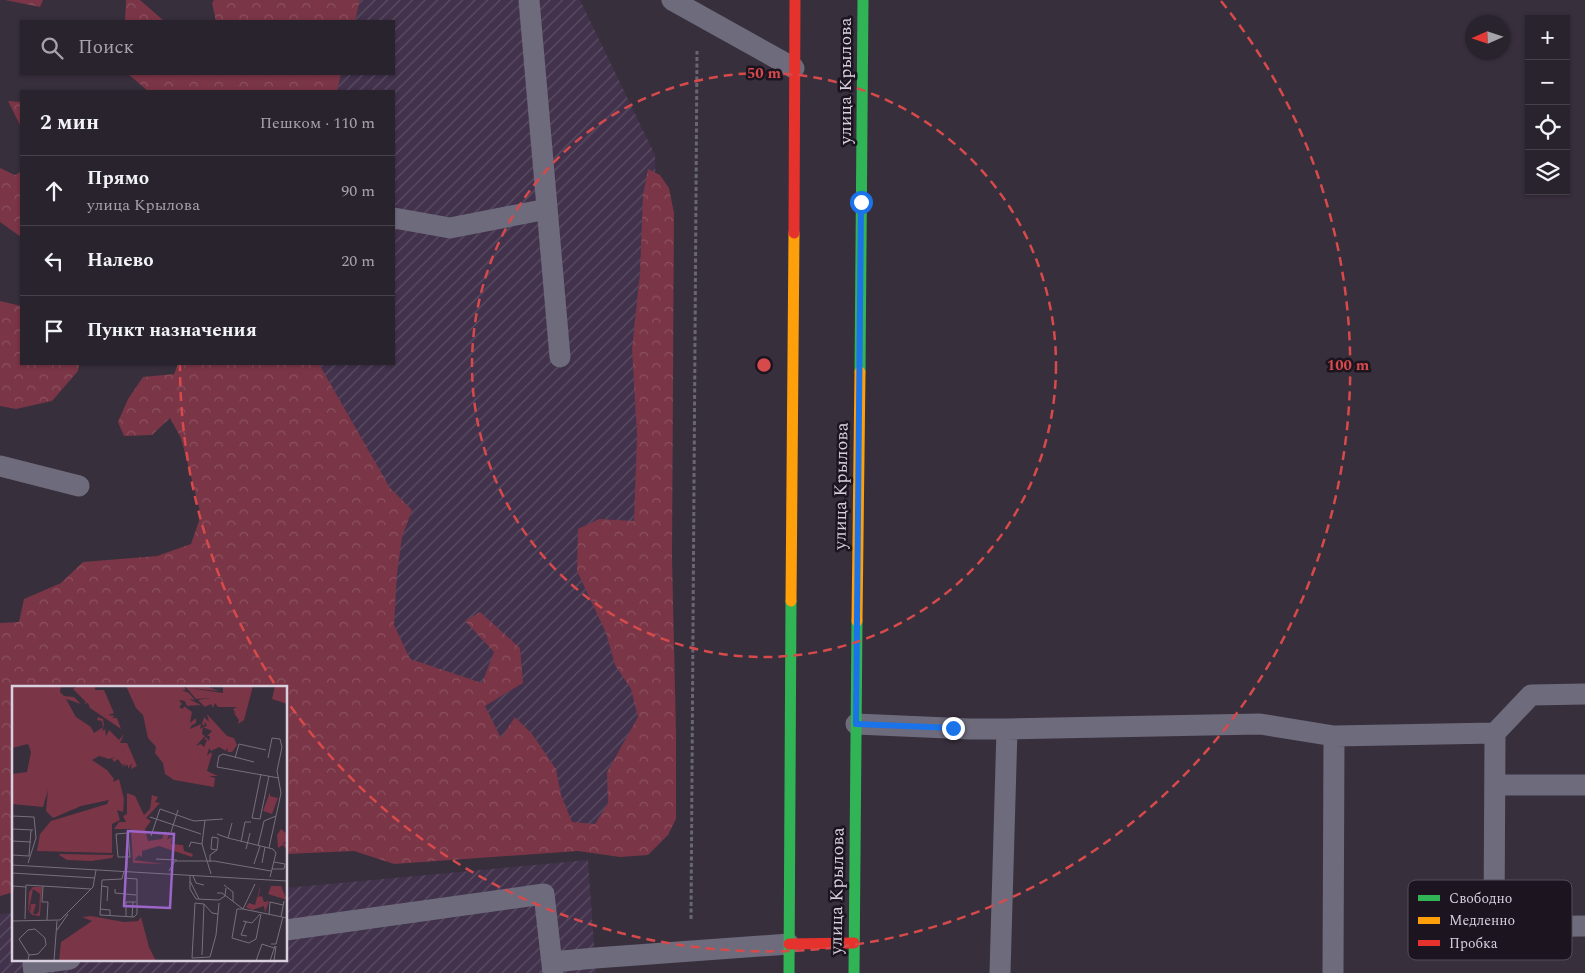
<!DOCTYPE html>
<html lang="ru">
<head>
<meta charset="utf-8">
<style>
	body { margin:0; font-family:Spectral,serif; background:#312b35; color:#f1f3f6 }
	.controls { position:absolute; right:15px; top:15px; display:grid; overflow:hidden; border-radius:0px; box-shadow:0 1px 4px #0004 }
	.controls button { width:45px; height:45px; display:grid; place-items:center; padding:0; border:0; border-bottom:1px solid #454049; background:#29232d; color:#f1f3f6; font:25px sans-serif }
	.compass { position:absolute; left:1465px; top:15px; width:45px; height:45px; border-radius:50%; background:#29232d; box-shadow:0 1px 4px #0004; rotate:267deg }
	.stop { position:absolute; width:15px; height:15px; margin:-11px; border:4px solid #1a73e8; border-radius:50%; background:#fff }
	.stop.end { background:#1a73e8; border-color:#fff; box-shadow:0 1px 5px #0008 }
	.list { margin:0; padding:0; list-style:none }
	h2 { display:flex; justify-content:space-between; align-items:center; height:65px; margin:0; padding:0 20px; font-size:21px }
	h2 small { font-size:16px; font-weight:400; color:#a5a4aa }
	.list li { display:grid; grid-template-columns:32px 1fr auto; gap:15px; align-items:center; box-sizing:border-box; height:70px; padding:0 20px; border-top:1px solid #454049 }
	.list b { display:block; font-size:19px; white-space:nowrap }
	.list p { margin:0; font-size:16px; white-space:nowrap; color:#a5a4aa }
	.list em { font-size:16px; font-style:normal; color:#a5a4aa }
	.icon { flex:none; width:28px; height:28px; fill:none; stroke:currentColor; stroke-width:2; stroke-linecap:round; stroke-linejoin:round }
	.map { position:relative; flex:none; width:1585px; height:973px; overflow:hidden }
	.search { position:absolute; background:#29232d; box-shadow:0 1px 4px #0004; left:20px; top:20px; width:375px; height:55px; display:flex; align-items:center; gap:12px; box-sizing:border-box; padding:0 18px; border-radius:0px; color:#a5a4aa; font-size:19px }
	.panel { position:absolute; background:#29232d; box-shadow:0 1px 4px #0004; left:20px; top:90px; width:375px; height:275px; border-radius:0px }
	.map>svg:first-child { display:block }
</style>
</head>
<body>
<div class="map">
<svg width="1585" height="973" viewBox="0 0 1585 973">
	<defs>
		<pattern id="industrial-furrows" width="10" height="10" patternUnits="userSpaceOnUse" patternTransform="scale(1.25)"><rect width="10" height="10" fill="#42324c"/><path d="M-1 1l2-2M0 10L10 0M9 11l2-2" fill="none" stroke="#5d4f65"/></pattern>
		<pattern id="forest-crowns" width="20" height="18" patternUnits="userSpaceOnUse" patternTransform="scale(1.25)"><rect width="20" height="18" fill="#7a3546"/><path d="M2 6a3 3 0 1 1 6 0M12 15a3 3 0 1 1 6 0" fill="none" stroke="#8c5160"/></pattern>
	</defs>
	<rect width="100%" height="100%" fill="#372f3c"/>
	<path fill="url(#industrial-furrows)" d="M 360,0 L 580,0 L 655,155 L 662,527 L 671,803 L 591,839 L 362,848 L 319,364 L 394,364 L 394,91 L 337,91 L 341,74 L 394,74 L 394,21 L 355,21 Z
		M 588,860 L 596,973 L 0,973 L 0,914 L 14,913 L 14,959 L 286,959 L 286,888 Z"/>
	<path fill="url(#forest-crowns)" d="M 5,0 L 43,0 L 40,7 Z
		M 126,0 L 140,0 L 164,21 L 125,21 Z
		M 214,0 L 360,0 L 355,21 L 216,21 L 212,3 Z
		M 128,74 L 341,74 L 337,91 L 148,91 Z
		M 8,101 L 21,102 L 21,127 Z
		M 0,168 L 15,175 L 21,172 L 21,237 L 0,222 Z
		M 648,169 L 660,175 L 669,188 L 674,213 L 672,557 L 676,733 L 676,819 L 668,835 L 648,855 L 620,857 L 578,851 L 394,864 L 354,851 L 286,854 L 286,687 L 14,687 L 14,892 L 0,896 L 0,623 L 19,622 L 24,599 L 61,583 L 83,562 L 157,556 L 191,544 L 201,515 L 181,438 L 170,418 L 152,435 L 124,436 L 118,422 L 128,399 L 143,377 L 174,374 L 178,364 L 319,364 L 390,488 L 412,510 L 402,537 L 397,574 L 394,625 L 410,659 L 482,683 L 494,652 L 465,621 L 480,612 L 520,648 L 523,683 L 485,706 L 501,738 L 515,717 L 532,734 L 556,769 L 561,795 L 572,822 L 595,824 L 608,803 L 607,772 L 638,717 L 631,689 L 615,665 L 606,633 L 577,571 L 578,529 L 599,519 L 634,521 L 637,435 L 632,349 L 640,273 L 643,195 Z
		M 0,301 L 21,306 L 21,364 L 79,364 L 78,371 L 52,401 L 16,409 L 0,406 Z"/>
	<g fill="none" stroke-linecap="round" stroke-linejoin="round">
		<path stroke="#696673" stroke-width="3" stroke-dasharray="4 2.5" stroke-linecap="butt" d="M 691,919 L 697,51"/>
		<path stroke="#6e6b7d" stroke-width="21" d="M 529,0 L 560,357
			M 672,0 L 794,68
			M 394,218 L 450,228 L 547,209
			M 0,466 L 79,486
			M 856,724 L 970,729 L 1007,729
			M 1495,733 L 1494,927 L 1585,926
			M 1496,785 L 1585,785
			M 286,930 L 544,894 L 553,973
			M 552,962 L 595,958 L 789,944
			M 34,973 L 33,964 L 70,959
			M 1000,973 L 1007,729 L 1260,724 L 1334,736 L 1495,733 L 1531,695 L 1585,694
			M 1333,973 L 1334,736"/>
		<path stroke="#30b455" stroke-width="11" d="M 860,372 L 863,0
			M 789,973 L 791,601
			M 854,973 L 857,621"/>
		<path stroke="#ff9f0a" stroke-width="11" d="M 791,601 L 794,233
			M 857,621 L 860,372"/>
		<path stroke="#e5322d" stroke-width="11" d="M 794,233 L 795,0
			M 789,944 L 854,943"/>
	</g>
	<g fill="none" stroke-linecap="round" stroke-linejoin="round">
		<path stroke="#1a73e8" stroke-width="6" d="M 861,202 L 856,724 L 953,728"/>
	</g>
	<g fill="none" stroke="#d64a4c" stroke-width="2.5" stroke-dasharray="9 6">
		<circle cx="764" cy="365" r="292"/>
		<path d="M274 683A584 584 0 0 1 180 365M1221 1A584 584 0 1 1 289 704"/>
	</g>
	<g text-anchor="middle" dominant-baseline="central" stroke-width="5" stroke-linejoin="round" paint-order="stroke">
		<g font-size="18" fill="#d8d0de" stroke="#1c1520">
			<text transform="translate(845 81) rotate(-90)">улица Крылова</text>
			<text transform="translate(841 486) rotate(-89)">улица Крылова</text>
			<text transform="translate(837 891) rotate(-89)">улица Крылова</text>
		</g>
	</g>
	<g transform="translate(12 686)">
		<rect width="275" height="275" fill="#372f3c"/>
		<path d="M 0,0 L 49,0 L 48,6 L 52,10 L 62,11 L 69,18 L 54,13 L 64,31 L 79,41 L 82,47 L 91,41 L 90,35 L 85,34 L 86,31 L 91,33 L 92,39 L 90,45 L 93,43 L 94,50 L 97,44 L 107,54 L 112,48 L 108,57 L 115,57 L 125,80 L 119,83 L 120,77 L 116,83 L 116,79 L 109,81 L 114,78 L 110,79 L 106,73 L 102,76 L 100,73 L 103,71 L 97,73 L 87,70 L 80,74 L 95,84 L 102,93 L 101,96 L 107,93 L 112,113 L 111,126 L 105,124 L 108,134 L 100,138 L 100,167 L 25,165 L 28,148 L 39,135 L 95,118 L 97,114 L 69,120 L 41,132 L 34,125 L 36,104 L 31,121 L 0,118 L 0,88 L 15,86 L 19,66 L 16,58 L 0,62 ZM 65,0 L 83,0 L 83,4 L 92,4 L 102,27 L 96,29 L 103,30 L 100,32 L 105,32 L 109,43 L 78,22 L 76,17 L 72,18 L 74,16 L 61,3 ZM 114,0 L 171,0 L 174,4 L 170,4 L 177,7 L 183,14 L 177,13 L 189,19 L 175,20 L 173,15 L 167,14 L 170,18 L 167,21 L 171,23 L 172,20 L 180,26 L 178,37 L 184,32 L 184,37 L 179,40 L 178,43 L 189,38 L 188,43 L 191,41 L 190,48 L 193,50 L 184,60 L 189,58 L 192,61 L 195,54 L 192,53 L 194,51 L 197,55 L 198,50 L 201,50 L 195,50 L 200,45 L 191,41 L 195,40 L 193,36 L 192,40 L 190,38 L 192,31 L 197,36 L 195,28 L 215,50 L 222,52 L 225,59 L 220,66 L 216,66 L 215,62 L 214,65 L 207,61 L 199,65 L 197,62 L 195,70 L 199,66 L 200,68 L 195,85 L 206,90 L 197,90 L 203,92 L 202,101 L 162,94 L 153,88 L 151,77 L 143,67 L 144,61 L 136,52 L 131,29 L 124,22 ZM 173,0 L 194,0 L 207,5 L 177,2 L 211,7 L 211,0 L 241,0 L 232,34 L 226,38 L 227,34 L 221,26 L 224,28 L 221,23 L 225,21 L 206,21 L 203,17 L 201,22 L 199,18 L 193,21 L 186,14 L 199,12 L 184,13 ZM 263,0 L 275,0 L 275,18 L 260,13 ZM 258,106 L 258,110 L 266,112 L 260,128 L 251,125 ZM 115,107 L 123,110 L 132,129 L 138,123 L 140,109 L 146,111 L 143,116 L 148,117 L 134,132 L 139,135 L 133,143 L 136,155 L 150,153 L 154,144 L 154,149 L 157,148 L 155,154 L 160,151 L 159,158 L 171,159 L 172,165 L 181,168 L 180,171 L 147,160 L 130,165 L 130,171 L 127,169 L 122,174 L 152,178 L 121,177 L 119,143 L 102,143 L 107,136 L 114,136 L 111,130 L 115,128 ZM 269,143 L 275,148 L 275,155 L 270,158 L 275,157 L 275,164 L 271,159 L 266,162 L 265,149 ZM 47,169 L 48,168 L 102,169 L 100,172 L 79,175 L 55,174 ZM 259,200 L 269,200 L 275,214 L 256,208 ZM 248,201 L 248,204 L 246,211 L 250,210 L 252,216 L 257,215 L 253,227 L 252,220 L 240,224 L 234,221 L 237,217 L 243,219 ZM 79,230 L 112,236 L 126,235 L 129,231 L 137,261 L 144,275 L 47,275 L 49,256 L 80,235 L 70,231 Z" fill="#7a3546"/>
		<path d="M 21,201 L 30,201 L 28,230 L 20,229 L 16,224 L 17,206 ZM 21,203 L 28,208 L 27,225 L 25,228 L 21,228 L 24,218 L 19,218 L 18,226 L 17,223 Z" fill="#7a3546" fill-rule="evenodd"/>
		<path fill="none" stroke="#776f7d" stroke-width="1" d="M 223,72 L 227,58 L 254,64M 256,72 L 260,52 L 268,53 L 270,61 L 265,85 L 269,107 L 257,162M 242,76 L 211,68 L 207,70 L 205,81 L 267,92M 249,88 L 240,132 L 248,133 L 257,90M 0,130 L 22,131 L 24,152 L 16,177M 138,131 L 189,148M 193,134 L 190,158 L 199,188M 0,143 L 21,144M 159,146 L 166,124M 205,148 L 216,152 L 220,137M 139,150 L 148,123 L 182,135 L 211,133M 216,152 L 261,163 L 264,167 L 258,191M 0,155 L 19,156M 229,156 L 233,136 L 239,136M 246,160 L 252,135 L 264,130M 177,161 L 179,156 L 190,158M 234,163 L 238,147M 0,169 L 17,170 L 19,144M 115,171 L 106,171 L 104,148 L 116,147 L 118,171 L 115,171 L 115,182M 144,173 L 165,174M 198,176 L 198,169 L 205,164 L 206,155 L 206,152 L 200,151 L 199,163 L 205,164M 250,177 L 253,161M 242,178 L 248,160M 0,179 L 275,195M 260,183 L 272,183 L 273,178 L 262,176M 157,185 L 163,175 L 202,175 L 259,185M 0,187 L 83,192M 178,189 L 178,203 L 184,213 L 207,214 L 213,210 L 214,202M 181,190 L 184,197 L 192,199M 112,192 L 125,193 L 125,228 L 122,231 L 88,229 L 90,194 L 110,193 L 112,185M 178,195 L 187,213M 243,198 L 231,223 L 225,223 L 220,252 L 237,257 L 244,253 L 249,228M 212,199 L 221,206 L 221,215M 31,200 L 30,216 L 36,216 L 35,234M 89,200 L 96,201 L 95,215M 103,203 L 103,207 L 124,209M 205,207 L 210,207 L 231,223 L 275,232M 0,212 L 1,200 L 14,201M 88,223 L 98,224 L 98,230M 206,228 L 200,227 L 192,218 L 183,217 L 180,272 L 198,271 L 204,249 L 207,217M 257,229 L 258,216 L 271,219M 114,231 L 114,216 L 124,216M 120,231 L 121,216M 269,231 L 272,215M 13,233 L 14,199 L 79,203M 0,235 L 48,234 L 81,201 L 84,184M 231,235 L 240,237 L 248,228M 234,236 L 229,249 L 235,250M 45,244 L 56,228M 259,258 L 264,258 L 271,231M 190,269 L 192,218M 16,275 L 17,269 L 7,253 L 16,244 L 23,243 L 33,252 L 34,259 L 26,268 L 17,269M 42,275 L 45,235M 244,275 L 250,258 L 262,262M 258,275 L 263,260M 262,275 L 264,260"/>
		<path fill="#9c65ca" fill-opacity="0.15" stroke="#9c65ca" stroke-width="2.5" d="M 116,145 L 162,148 L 158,222 L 112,220 Z"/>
		<rect width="275" height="275" fill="none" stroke="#d8d0de" stroke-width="2.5"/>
	</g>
	<rect x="1408" y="880" width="164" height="80" rx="8" fill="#1c1520" stroke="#544d59" stroke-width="1"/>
	<rect x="1418" y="895" width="22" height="6" fill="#30b455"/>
	<rect x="1418" y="917" width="22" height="7" fill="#ff9f0a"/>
	<rect x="1418" y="940" width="22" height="6" fill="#e5322d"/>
	<g font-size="14" fill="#d8d0de">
		<text x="1449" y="903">Свободно</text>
		<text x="1449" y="925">Медленно</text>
		<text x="1449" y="948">Пробка</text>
	</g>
	<circle cx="764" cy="365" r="8" fill="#d64a4c" stroke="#1c1520" stroke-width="2.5"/>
	<g font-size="15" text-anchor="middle" font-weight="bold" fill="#d64a4c" stroke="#1c1520" stroke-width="5" stroke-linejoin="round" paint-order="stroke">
		<text x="764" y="78">50 m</text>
		<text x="1348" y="370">100 m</text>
	</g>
</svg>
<div class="controls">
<button>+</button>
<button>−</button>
<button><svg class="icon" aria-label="locate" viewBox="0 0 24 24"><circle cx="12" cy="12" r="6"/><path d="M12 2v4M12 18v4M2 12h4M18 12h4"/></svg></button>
<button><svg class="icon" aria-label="layers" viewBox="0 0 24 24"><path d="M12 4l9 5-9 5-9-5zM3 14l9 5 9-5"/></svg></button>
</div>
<svg class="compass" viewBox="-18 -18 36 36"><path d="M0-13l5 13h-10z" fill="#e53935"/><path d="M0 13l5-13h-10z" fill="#a5a4aa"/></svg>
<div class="stop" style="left:861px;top:202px"></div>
<div class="stop end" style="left:953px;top:728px"></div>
<div class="search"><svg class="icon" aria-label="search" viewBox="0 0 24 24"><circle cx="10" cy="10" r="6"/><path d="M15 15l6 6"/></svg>Поиск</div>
<section class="panel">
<h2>2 мин<small>Пешком · 110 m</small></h2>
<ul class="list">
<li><svg class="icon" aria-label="ahead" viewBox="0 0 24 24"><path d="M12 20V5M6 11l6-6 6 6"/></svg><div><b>Прямо</b><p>улица Крылова</p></div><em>90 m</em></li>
<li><svg class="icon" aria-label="left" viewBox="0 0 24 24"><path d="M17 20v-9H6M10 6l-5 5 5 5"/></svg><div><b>Налево</b></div><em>20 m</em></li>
<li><svg class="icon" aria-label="arrive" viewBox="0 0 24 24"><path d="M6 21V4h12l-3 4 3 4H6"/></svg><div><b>Пункт назначения</b></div></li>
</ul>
</section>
</div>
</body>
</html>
